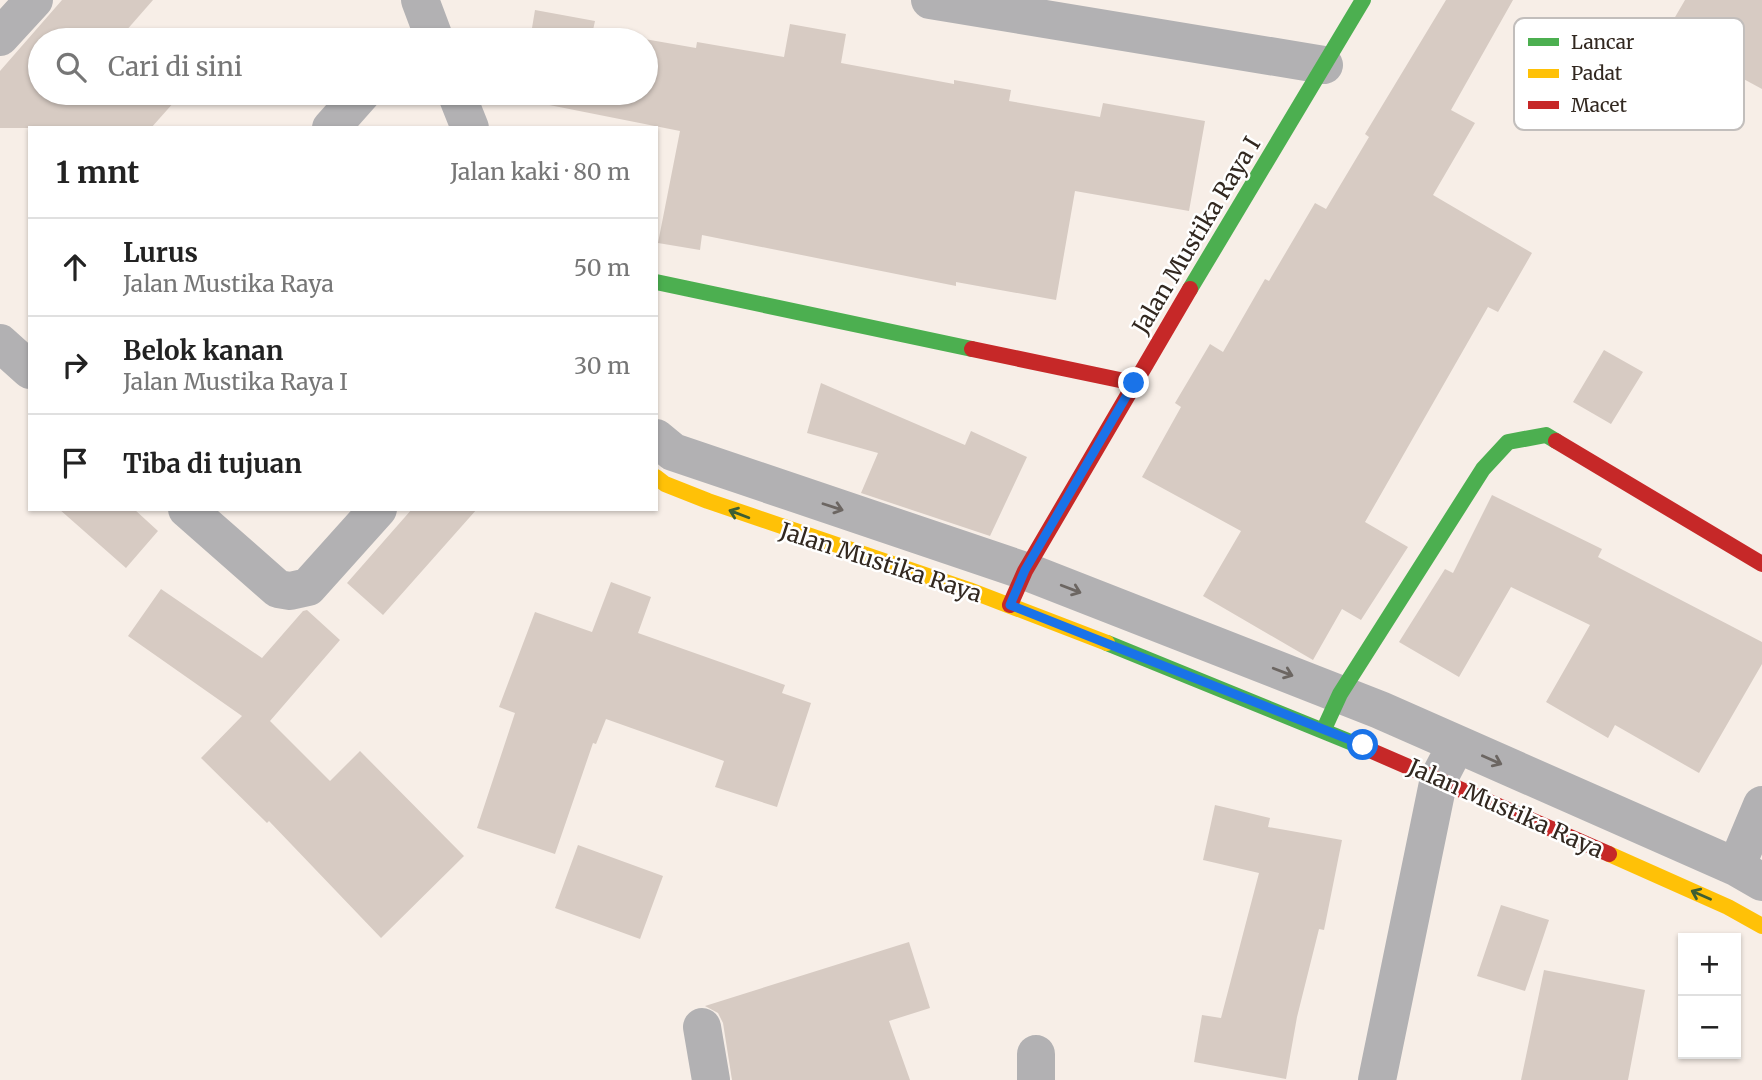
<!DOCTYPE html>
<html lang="id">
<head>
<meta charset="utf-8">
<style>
	body { margin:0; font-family:Merriweather,serif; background:#f2f2f2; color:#222 }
	.controls { position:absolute; right:21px; bottom:21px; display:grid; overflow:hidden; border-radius:0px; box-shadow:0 2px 5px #0004 }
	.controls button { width:63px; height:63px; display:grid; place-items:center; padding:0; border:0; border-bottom:2px solid #e0e0e0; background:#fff; color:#222; font:35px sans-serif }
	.stop { position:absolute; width:21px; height:21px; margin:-16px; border:5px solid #1a73e8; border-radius:50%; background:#fff }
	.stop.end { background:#1a73e8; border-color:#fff; box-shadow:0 2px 7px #0008 }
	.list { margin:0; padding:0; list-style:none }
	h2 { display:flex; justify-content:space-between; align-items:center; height:91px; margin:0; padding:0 28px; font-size:30px }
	h2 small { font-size:23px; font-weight:400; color:#767676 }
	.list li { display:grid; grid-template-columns:46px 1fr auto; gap:21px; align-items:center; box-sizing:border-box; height:98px; padding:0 28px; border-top:2px solid #e0e0e0 }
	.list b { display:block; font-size:26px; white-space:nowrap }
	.list p { margin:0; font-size:23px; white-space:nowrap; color:#767676 }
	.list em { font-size:23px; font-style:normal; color:#767676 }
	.icon { flex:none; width:38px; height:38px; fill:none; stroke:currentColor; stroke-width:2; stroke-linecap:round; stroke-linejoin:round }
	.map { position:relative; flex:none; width:1762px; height:1080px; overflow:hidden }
	.search { position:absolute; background:#fff; box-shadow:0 2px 5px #0004; left:28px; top:28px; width:630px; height:77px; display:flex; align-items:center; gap:18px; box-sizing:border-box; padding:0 24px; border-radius:38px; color:#767676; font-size:26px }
	.panel { position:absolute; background:#fff; box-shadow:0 2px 5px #0004; left:28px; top:126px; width:630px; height:385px; border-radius:0px }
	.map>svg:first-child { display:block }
</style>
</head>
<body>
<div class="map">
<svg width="1762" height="1080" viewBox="0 0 1762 1080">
	<rect width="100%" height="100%" fill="#f7eee7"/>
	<path fill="#d7cbc3" d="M 62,0 L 153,0 L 118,40 L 40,40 L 40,93 L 166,93 L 175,101 L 151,128 L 0,128 L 0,71 Z
		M 1446,0 L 1513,0 L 1451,110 L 1475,123 L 1433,195 L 1532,253 L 1498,312 L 1488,307 L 1365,522 L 1408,547 L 1361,620 L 1342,609 L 1313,660 L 1203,596 L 1241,531 L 1142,477 L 1181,407 L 1175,403 L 1210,344 L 1223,352 L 1265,279 L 1269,281 L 1315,203 L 1326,209 L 1369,137 L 1365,134 Z
		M 1685,0 L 1762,0 L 1762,89 L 1664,36 Z
		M 535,10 L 595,21 L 593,30 L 696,48 L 697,42 L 784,57 L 790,24 L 846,34 L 841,63 L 954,84 L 954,80 L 1011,90 L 1009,101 L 1100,117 L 1103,103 L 1205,121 L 1189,211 L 1075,191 L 1056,300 L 956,282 L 956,286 L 702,235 L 700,250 L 658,243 L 680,131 L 519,99 L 520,93 L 646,93 L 646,40 L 530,40 Z
		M 1604,350 L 1643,372 L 1611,424 L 1573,402 Z
		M 821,383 L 965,445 L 971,431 L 1027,457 L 990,536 L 861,493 L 878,453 L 807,433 Z
		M 1492,495 L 1602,549 L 1598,557 L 1762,642 L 1762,664 L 1699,773 L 1615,725 L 1608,738 L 1546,702 L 1590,625 L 1511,587 L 1459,677 L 1399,642 L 1445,569 L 1453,573 Z
		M 59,509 L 134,509 L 158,531 L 126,568 Z
		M 412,509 L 477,509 L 383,615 L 347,583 Z
		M 611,582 L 651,597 L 638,633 L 785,685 L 782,693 L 811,703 L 777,807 L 715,787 L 724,761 L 606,719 L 596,744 L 593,743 L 555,854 L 477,828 L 515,713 L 499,707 L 535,612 L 592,632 Z
		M 161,589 L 262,658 L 303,611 L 307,610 L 340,640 L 270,721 L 330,781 L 360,751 L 464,856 L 381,938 L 269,821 L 267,823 L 201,758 L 242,716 L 128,636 Z
		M 1215,805 L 1270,818 L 1268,827 L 1342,840 L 1324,930 L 1319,929 L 1297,1017 L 1286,1079 L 1194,1062 L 1202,1015 L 1221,1018 L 1259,873 L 1203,860 Z
		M 578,845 L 663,876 L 640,939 L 555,908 Z
		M 1501,905 L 1549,920 L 1525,991 L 1477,976 Z
		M 909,942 L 930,1008 L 889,1021 L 910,1080 L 732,1080 L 723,1023 L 718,1013 L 705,1006 Z
		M 1544,970 L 1645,990 L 1628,1080 L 1521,1080 Z"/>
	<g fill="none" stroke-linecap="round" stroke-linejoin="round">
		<path stroke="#b2b1b3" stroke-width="38" d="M 420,0 L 435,40
			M 930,0 L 1324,65
			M 0,37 L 34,0
			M 456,93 L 470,128
			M 331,128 L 362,93
			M 0,343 L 30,370
			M 656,438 L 673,452 L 1025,571 L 1380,710 L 1736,867 L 1762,882
			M 187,509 L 278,589 L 290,591 L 308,587 L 378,509
			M 1736,867 L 1762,805
			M 702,1027 L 711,1080
			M 1036,1054 L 1036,1080
			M 1377,1080 L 1439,778 L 1454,749"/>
		<path stroke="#4caf50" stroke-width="16" d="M 656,282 L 972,349
			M 1190,289 L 1363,0
			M 1107,643 L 1365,748
			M 1324,729 L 1340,694 L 1483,469 L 1508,442 L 1546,435 L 1556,441"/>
		<path stroke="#ffc107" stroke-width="16" d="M 656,477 L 665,484 L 708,501 L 969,590 L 1107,643
			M 1609,854 L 1728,907 L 1762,926"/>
		<path stroke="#c62828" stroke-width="16" d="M 972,349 L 1134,383
			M 1556,441 L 1762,564
			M 1010,605 L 1025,571 L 1190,289
			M 1365,748 L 1609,854"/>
	</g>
	<defs><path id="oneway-shaft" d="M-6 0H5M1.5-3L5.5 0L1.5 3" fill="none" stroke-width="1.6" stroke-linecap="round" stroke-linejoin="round" transform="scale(1.75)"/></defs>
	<g stroke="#6c6662">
		<use href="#oneway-shaft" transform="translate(833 507) rotate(18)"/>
		<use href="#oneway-shaft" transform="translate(1071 589) rotate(21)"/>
		<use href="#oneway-shaft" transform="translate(1283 672) rotate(21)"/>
		<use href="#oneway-shaft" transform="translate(1492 760) rotate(24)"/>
	</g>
	<g stroke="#3c5e33">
		<use href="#oneway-shaft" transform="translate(739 514) rotate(-159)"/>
		<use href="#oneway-shaft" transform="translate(1701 895) rotate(-156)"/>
	</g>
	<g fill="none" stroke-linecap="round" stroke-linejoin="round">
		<path stroke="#1a73e8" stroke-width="9" d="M 1134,383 L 1025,570 L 1010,605 L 1363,745"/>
	</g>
	<g text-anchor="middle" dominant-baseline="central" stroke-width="5" stroke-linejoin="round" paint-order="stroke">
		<g font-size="23" fill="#322820" stroke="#fff">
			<text transform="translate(1196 235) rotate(-59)">Jalan Mustika Raya I</text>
			<text transform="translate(881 562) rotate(18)">Jalan Mustika Raya</text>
			<text transform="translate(1506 808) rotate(24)">Jalan Mustika Raya</text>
		</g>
	</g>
	<rect x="1514" y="18" width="230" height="112" rx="10" fill="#fff" stroke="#c2bebc" stroke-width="2"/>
	<rect x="1528" y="38" width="31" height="8" fill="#4caf50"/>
	<rect x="1528" y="69" width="31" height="9" fill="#ffc107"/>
	<rect x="1528" y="101" width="31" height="8" fill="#c62828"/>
	<g font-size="19" fill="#322820">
		<text x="1571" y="49">Lancar</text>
		<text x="1571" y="80">Padat</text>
		<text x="1571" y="112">Macet</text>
	</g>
</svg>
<div class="controls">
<button>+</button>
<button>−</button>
</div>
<div class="stop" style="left:1363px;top:745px"></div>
<div class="stop end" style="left:1134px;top:383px"></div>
<div class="search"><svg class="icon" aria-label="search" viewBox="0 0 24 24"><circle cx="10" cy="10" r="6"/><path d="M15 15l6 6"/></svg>Cari di sini</div>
<section class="panel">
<h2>1 mnt<small>Jalan kaki · 80 m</small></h2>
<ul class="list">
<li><svg class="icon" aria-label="ahead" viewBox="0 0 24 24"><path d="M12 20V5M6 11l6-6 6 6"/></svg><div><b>Lurus</b><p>Jalan Mustika Raya</p></div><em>50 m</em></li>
<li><svg class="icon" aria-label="right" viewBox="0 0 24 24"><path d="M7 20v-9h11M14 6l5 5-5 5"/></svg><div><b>Belok kanan</b><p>Jalan Mustika Raya I</p></div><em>30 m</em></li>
<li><svg class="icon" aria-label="arrive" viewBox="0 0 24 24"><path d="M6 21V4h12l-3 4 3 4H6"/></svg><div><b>Tiba di tujuan</b></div></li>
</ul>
</section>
</div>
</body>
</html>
